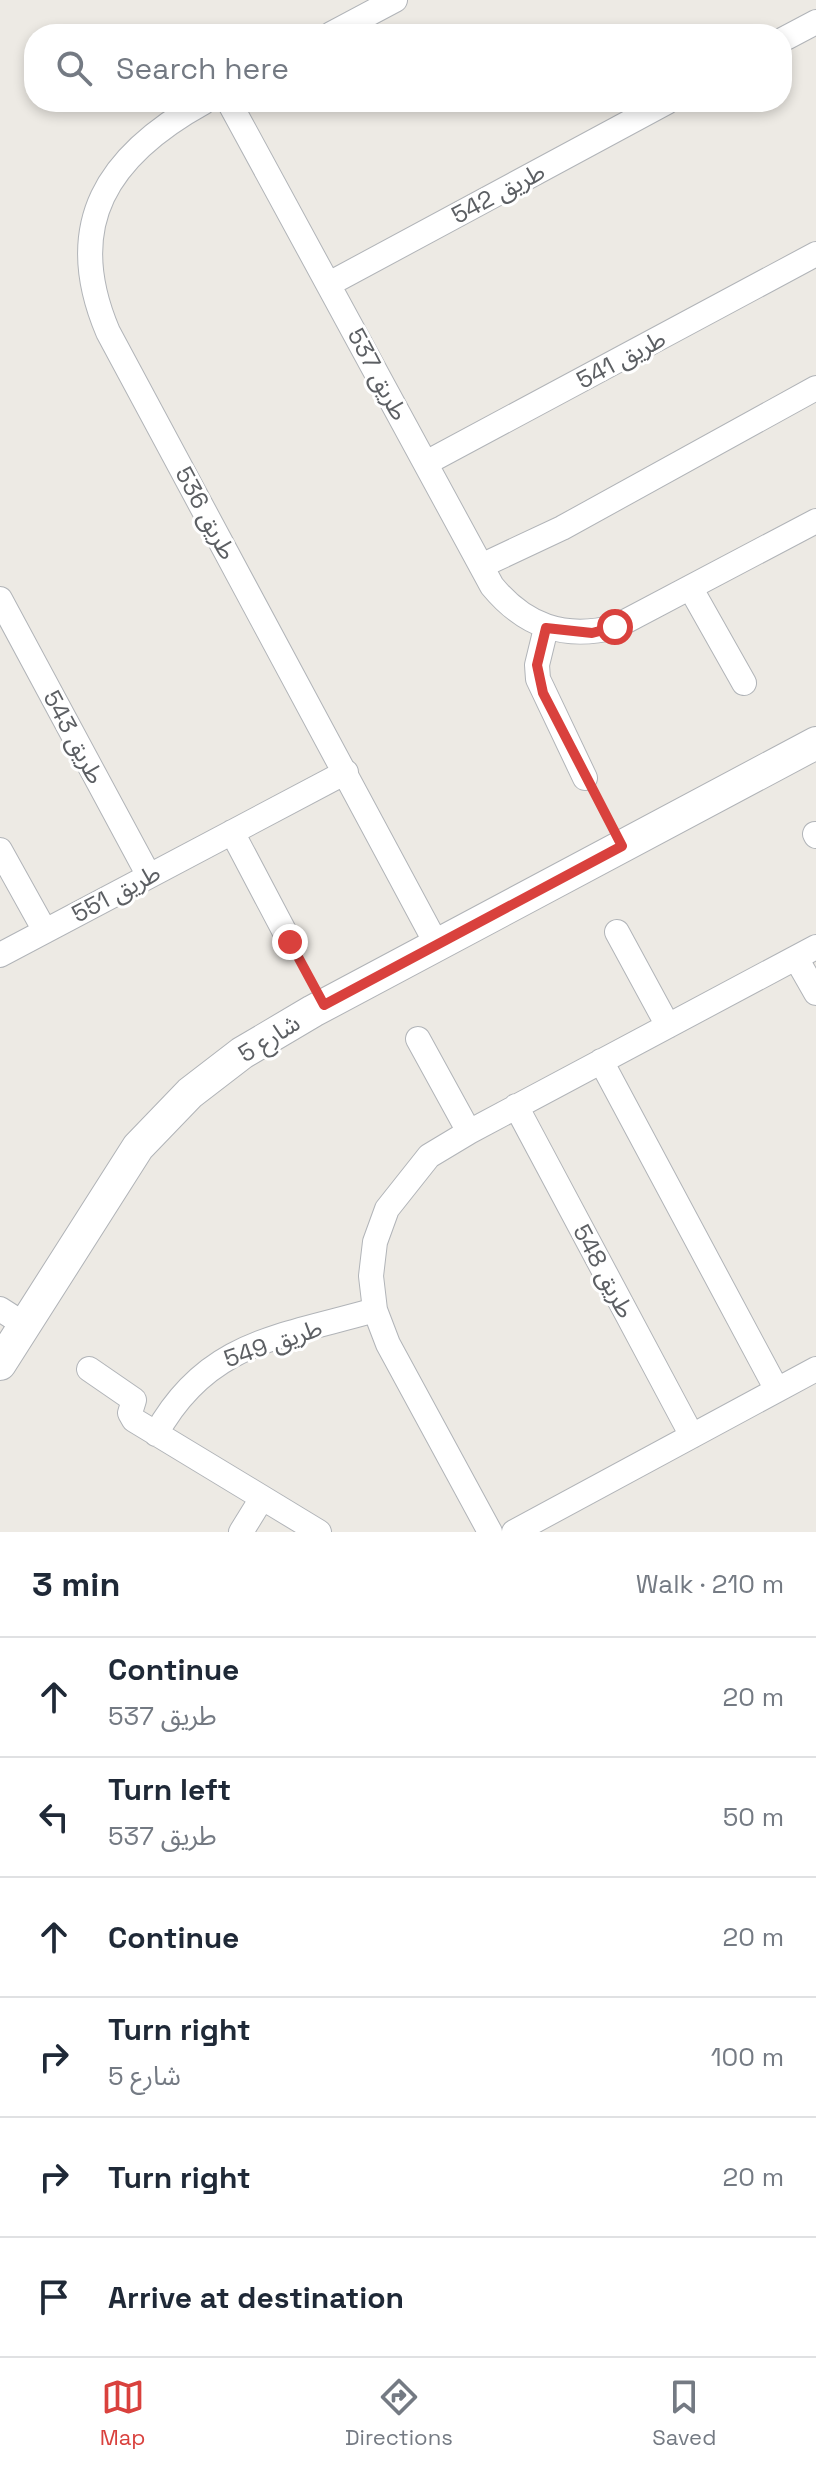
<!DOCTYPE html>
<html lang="en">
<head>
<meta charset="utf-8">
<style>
	body { margin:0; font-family:"Space Grotesk","Noto Sans Arabic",sans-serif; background:#f2f2f3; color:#1f2937 }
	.stop { position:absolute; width:24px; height:24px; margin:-18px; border:6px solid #d9413d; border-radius:50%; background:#fff }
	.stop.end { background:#d9413d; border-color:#fff; box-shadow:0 2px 8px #0008 }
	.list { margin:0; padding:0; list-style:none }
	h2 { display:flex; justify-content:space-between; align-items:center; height:104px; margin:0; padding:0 32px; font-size:34px }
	h2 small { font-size:26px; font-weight:400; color:#747a83 }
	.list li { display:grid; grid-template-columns:52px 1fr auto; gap:24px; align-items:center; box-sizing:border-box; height:120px; padding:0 32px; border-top:2px solid #e0e1e3 }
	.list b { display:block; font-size:30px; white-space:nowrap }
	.list p { margin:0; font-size:26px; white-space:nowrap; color:#747a83 }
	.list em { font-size:26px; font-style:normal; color:#747a83 }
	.icon { flex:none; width:44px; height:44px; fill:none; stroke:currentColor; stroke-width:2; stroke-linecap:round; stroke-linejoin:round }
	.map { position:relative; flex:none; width:816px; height:1532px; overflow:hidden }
	.search { position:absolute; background:#fff; box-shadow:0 4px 12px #0003; left:24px; right:24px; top:24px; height:88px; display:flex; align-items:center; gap:20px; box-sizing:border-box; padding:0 28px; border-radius:32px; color:#747a83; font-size:30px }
	.sheet { height:824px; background:#fff }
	nav { display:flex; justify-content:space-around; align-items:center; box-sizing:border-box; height:112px; border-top:2px solid #e0e1e3; background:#fff; font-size:22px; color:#747a83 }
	nav a { display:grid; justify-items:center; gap:4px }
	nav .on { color:#d9413d }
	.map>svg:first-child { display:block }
</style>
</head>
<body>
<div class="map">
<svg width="816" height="1532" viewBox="0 0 816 1532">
	<rect width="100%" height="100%" fill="#edeae4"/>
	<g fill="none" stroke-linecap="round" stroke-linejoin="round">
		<g stroke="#b1b4b8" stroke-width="26">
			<path id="street" d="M 331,34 L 395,0
				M 782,40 L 816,22
				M 204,102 C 108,155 62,224 108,332 L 437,945
				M 229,102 L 492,586 C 525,626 564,640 615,627 L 816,521
				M 329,284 L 667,102
				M 426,463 L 816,254
				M 481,566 L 562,528 L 816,388
				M 691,589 L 744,683
				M 0,599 L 149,876
				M 546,628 L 537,665 L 538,679 L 585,778
				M 232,832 L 290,942
				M 815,834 L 816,836
				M 0,850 L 45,931
				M 617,932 L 668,1026
				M 0,955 L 346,772
				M 796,958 L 816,993
				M 418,1039 L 469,1132
				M 601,1061 L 777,1390
				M 516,1106 L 692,1436
				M 0,1309 L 25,1325
				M 89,1369 L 134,1400 L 130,1413 L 134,1420 L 319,1532
				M 156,1434 C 207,1341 281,1337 375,1310
				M 241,1532 L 262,1498
				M 490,1532 L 388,1344 L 375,1310 L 371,1276 L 375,1242 L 387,1209 L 429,1156 L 469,1132 L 816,947
				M 514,1532 L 816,1369"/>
		</g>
		<g stroke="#b0b3b7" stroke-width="34">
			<path id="secondary" d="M 0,1364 L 138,1147 L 190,1093 L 242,1053 L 313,1011 L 816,743"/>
		</g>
		<path stroke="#9cc3a5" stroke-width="4" stroke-dasharray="8 4" stroke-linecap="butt" d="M 597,799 L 610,822
			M 300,961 L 312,982"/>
		<use href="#street" stroke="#fff" stroke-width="24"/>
		<use href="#secondary" stroke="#fff" stroke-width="32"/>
	</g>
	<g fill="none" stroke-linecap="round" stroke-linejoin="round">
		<path stroke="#d9413d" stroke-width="10" d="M 290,942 L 324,1005 L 622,846 L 543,693 L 537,665 L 546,628 L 592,633 L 615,627"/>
	</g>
	<g text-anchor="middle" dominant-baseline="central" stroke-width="6" stroke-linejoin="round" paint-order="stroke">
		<g font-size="24" fill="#5c5f63" stroke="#fff">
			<text transform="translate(498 193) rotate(-28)">طريق 542</text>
			<text transform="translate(621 359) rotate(-28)">طريق 541</text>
			<text transform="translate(378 374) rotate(62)">طريق 537</text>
			<text transform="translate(206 513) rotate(62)">طريق 536</text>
			<text transform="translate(74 737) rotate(62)">طريق 543</text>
			<text transform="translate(116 893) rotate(-28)">طريق 551</text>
			<text transform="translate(269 1038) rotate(-32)">شارع 5</text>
			<text transform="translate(604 1271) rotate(62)">طريق 548</text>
			<text transform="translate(273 1343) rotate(-19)">طريق 549</text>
		</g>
	</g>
</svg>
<div class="stop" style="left:615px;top:627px"></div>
<div class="stop end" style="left:290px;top:942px"></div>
<div class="search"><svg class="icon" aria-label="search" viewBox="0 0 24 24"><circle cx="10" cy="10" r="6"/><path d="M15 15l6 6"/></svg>Search here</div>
</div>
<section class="sheet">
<h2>3 min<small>Walk · 210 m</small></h2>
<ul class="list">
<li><svg class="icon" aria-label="ahead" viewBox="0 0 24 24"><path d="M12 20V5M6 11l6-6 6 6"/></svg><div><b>Continue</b><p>طريق 537</p></div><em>20 m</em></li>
<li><svg class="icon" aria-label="left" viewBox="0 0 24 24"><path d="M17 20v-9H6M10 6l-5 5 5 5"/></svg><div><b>Turn left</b><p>طريق 537</p></div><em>50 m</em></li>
<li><svg class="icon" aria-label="ahead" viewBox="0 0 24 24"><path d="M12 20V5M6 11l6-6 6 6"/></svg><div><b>Continue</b></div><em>20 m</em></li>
<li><svg class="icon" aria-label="right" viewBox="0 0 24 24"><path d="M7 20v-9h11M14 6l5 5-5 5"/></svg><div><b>Turn right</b><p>شارع 5</p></div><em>100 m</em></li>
<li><svg class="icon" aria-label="right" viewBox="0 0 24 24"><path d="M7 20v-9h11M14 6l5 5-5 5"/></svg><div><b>Turn right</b></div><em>20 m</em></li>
<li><svg class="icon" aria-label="arrive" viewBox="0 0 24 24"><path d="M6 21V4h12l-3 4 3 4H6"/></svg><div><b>Arrive at destination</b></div></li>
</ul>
</section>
<nav>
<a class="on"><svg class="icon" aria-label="map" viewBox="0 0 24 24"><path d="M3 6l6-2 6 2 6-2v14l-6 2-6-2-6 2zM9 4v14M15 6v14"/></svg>Map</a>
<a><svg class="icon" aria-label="directions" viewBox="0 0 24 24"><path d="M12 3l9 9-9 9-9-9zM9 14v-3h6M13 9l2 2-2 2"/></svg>Directions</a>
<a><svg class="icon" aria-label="saved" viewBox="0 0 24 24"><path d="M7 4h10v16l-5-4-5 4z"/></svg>Saved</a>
</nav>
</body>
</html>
